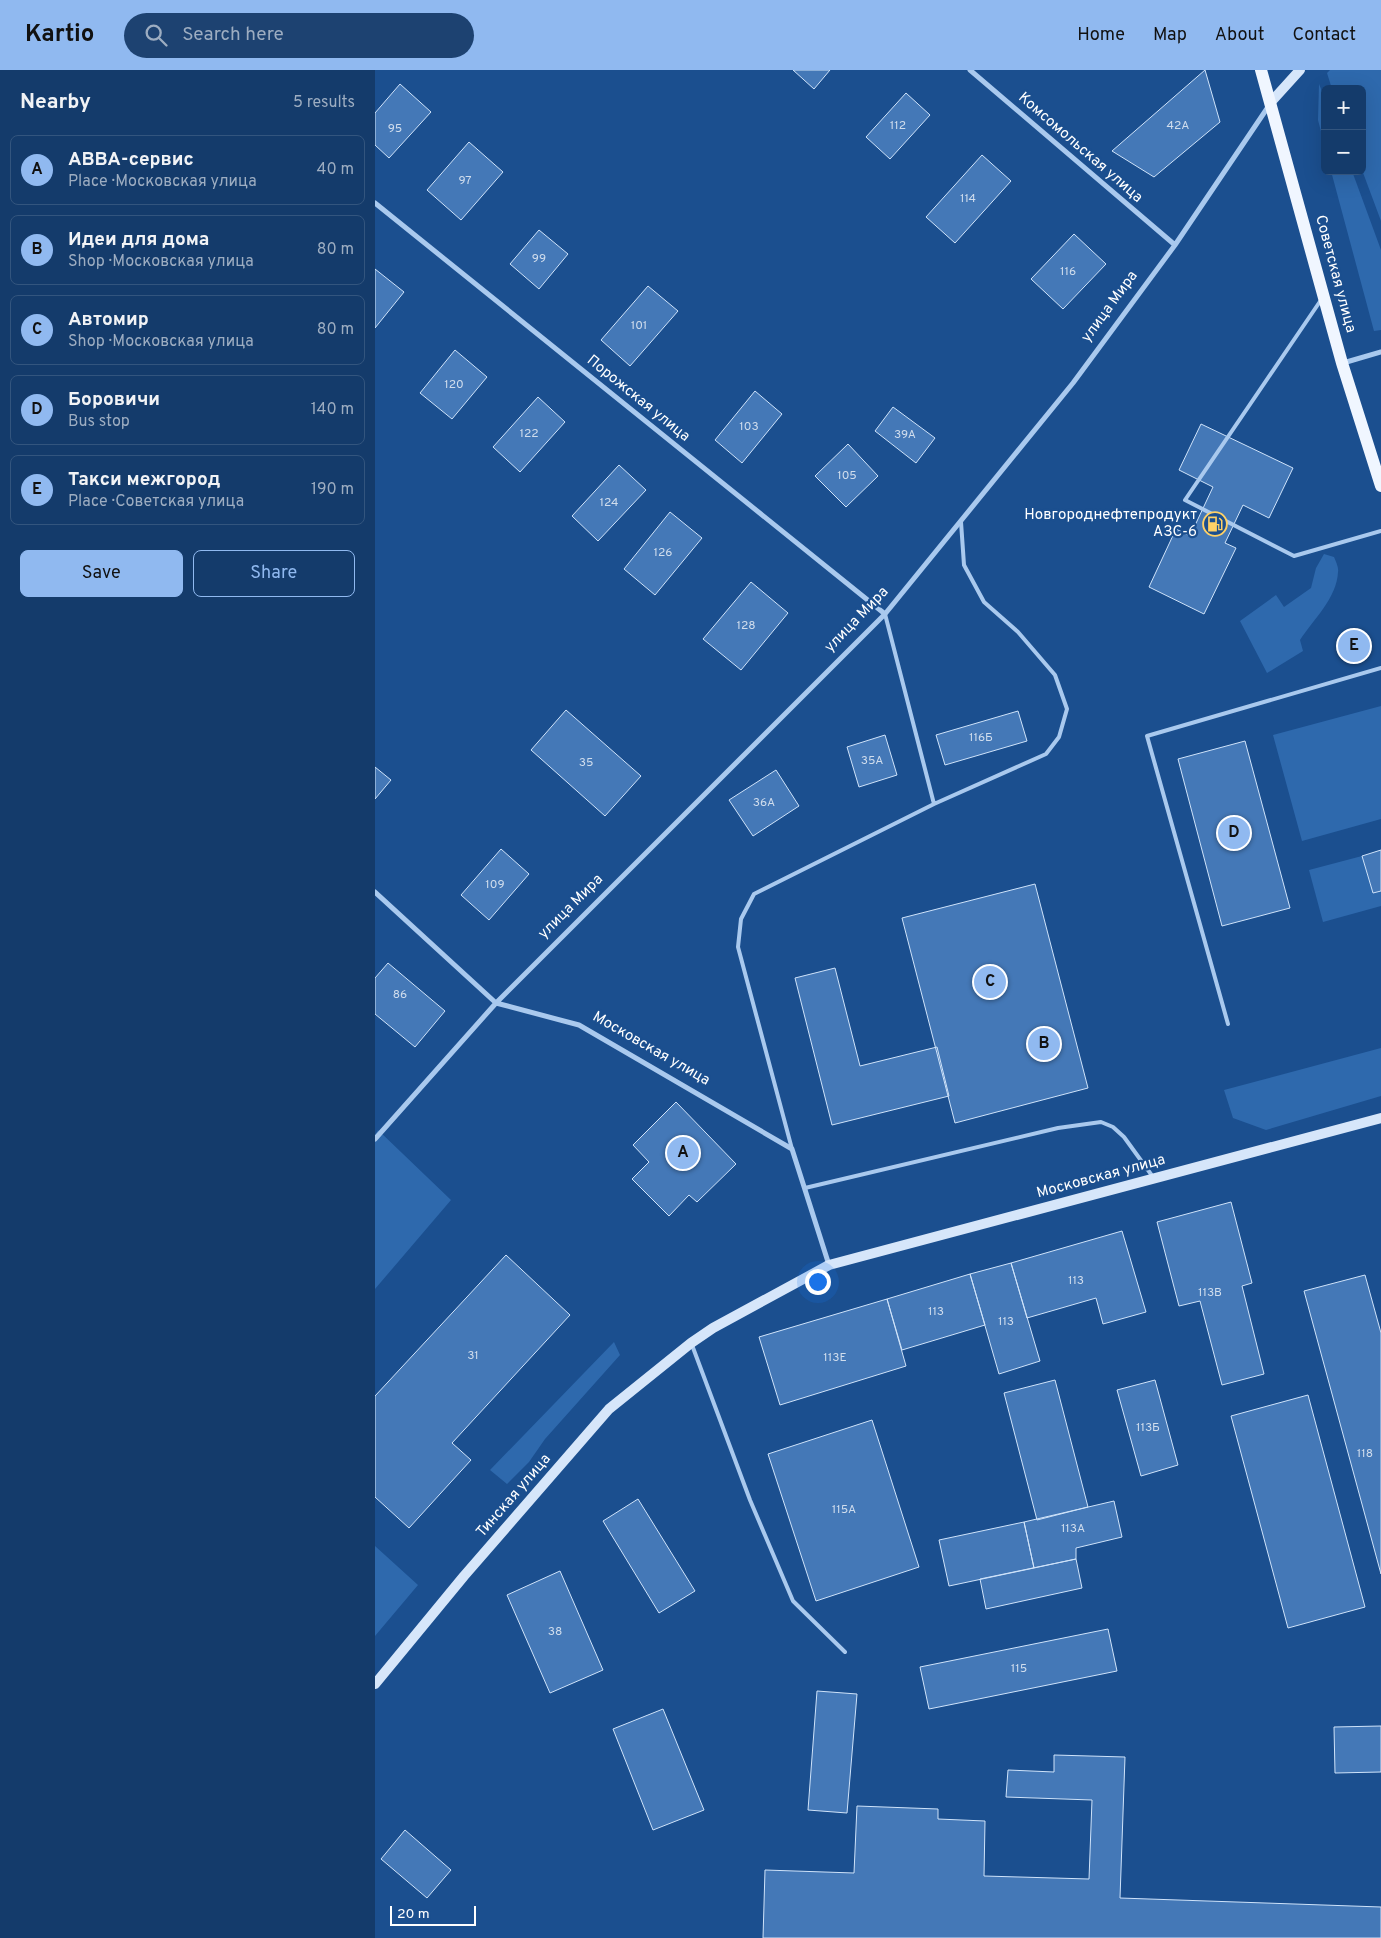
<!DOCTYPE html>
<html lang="en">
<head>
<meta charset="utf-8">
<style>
	body { margin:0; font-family:Overpass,sans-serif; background:#1d4271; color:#f1f3f6 }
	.controls { position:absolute; right:15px; top:15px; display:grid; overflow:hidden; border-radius:8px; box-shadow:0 5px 20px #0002 }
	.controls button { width:45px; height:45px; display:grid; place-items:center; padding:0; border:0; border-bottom:1px solid #33557e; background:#143b6b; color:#f1f3f6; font:25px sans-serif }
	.scale { position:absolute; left:15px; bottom:12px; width:86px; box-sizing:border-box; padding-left:5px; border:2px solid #fff; border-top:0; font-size:14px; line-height:18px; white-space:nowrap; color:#fff; -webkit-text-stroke:4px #1b4f8f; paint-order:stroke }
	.you { position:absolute; left:442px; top:1211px; width:18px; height:18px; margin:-12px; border:4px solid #fff; border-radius:50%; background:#1a73e8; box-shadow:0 0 0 8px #1a73e833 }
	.badge { display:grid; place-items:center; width:32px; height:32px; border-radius:50%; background:#90b9f0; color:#111; font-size:16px; font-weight:700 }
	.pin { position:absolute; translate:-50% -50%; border:2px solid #fff; box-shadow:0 1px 5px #0006 }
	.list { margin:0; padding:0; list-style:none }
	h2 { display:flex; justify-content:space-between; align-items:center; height:65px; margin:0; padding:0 20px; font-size:21px }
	h2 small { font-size:16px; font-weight:400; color:#9dadc1 }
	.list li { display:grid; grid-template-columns:32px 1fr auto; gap:15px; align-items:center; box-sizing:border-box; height:70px; margin:0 10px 10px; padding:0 10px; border:1px solid #33557e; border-radius:8px }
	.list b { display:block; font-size:19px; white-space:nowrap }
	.list p { margin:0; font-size:16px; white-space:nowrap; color:#9dadc1 }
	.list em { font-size:16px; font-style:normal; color:#9dadc1 }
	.actions { display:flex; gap:10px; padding:15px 20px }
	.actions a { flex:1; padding:11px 0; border:1px solid #90b9f0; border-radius:8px; text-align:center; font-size:18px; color:#90b9f0 }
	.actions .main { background:#90b9f0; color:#111 }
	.icon { flex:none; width:28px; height:28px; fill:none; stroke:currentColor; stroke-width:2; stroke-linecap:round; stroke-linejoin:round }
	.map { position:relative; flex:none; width:1006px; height:1868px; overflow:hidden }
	header { display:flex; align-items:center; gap:30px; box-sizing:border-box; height:70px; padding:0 25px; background:#90b9f0; color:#111 }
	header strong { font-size:24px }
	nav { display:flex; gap:28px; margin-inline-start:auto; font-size:18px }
	.search { width:350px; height:45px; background:#1d4271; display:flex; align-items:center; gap:12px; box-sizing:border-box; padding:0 18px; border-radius:28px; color:#9dadc1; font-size:19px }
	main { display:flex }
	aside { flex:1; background:#143b6b }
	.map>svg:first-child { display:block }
</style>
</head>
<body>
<header>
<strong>Kartio</strong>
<div class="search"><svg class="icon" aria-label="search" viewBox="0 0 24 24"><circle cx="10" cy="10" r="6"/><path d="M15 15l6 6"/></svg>Search here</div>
<nav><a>Home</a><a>Map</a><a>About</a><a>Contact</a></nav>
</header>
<main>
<aside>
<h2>Nearby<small>5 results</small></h2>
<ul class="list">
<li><span class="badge">A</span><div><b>АВВА-сервис</b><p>Place · Московская улица</p></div><em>40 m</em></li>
<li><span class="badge">B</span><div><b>Идеи для дома</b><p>Shop · Московская улица</p></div><em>80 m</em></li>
<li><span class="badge">C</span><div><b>Автомир</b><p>Shop · Московская улица</p></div><em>80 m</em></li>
<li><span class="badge">D</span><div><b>Боровичи</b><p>Bus stop</p></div><em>140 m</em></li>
<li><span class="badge">E</span><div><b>Такси межгород</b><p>Place · Советская улица</p></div><em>190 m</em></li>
</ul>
<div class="actions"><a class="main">Save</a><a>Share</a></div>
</aside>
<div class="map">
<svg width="1006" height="1868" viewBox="0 0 1006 1868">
	<rect width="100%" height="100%" fill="#1b4f8f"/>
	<path fill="#2e69ad" d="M 955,0 L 1006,0 L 1006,151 L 987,100 L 987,19 L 957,19 L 952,3 Z
		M 944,14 L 950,29 L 950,77 L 943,50 Z
		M 956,101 L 977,101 L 1006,180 L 1006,260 L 999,261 Z
		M 949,484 L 959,487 C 961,492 964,498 963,502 C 962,528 938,550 925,570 L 928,581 L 892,603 L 865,551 L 901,525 L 909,537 L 936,518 L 941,498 Z
		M 1006,636 L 1006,749 L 927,771 L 898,665 Z
		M 987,786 L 998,823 L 1006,821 L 1006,836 L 948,852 L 934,800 Z
		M 1006,978 L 1006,1026 L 891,1060 L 858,1048 L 849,1020 Z
		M 3,1060 L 76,1130 L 0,1219 L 0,1065 Z
		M 239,1272 L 245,1285 L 170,1369 L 154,1392 L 132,1414 L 115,1400 Z
		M 0,1476 L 43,1515 L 0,1566 Z"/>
	<path fill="#4478b7" stroke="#cfe3fa" d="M 418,0 L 455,0 L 439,19 Z
		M 830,0 L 845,52 L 779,107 L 737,81 Z
		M 25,14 L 56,42 L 14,88 L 0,75 L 0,43 Z
		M 531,23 L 555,45 L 515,89 L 491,67 Z
		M 94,72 L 128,102 L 86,150 L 52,120 Z
		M 607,85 L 636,111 L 580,173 L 551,147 Z
		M 164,160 L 193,184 L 164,219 L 135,194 Z
		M 699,164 L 731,194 L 688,239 L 656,209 Z
		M 0,199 L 29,222 L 0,258 Z
		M 273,216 L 303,241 L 255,296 L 226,270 Z
		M 80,280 L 112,307 L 77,349 L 45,323 Z
		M 380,321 L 407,344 L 367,393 L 340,370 Z
		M 163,327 L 190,352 L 145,402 L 118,377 Z
		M 518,337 L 560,368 L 541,393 L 500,361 Z
		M 826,354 L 918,398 L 894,448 L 868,435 L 850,473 L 861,478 L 829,544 L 774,517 L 801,459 L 815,466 L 838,417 L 804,400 Z
		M 473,374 L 503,406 L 471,437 L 440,406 Z
		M 244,395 L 271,420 L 223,471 L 197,446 Z
		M 295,442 L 327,468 L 280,525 L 249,499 Z
		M 376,512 L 413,543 L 366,600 L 328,569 Z
		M 987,561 L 996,578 L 971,591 L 962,574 Z
		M 191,640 L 266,706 L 230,746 L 156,680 Z
		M 643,641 L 652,671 L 570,695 L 561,665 Z
		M 510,665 L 522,705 L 484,717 L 472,677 Z
		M 870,671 L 915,838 L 847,856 L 803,689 Z
		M 0,697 L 16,710 L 0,729 Z
		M 401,700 L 424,736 L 378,766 L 354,730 Z
		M 126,779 L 154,804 L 114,850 L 86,825 Z
		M 1006,780 L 1006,821 L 998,823 L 987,786 Z
		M 660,814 L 713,1018 L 580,1053 L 527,848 Z
		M 13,893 L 70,941 L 40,977 L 0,944 L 0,908 Z
		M 460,898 L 485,996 L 562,977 L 574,1026 L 457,1055 L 420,908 Z
		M 301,1032 L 361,1094 L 322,1132 L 314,1125 L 294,1146 L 257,1109 L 274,1092 L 258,1075 Z
		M 856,1132 L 877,1213 L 867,1216 L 889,1304 L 847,1315 L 825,1231 L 804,1236 L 782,1152 Z
		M 747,1161 L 771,1242 L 728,1254 L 721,1228 L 652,1248 L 636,1193 Z
		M 131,1185 L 195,1245 L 77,1373 L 96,1390 L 34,1458 L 0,1427 L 0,1326 Z
		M 636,1193 L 665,1291 L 624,1304 L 595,1204 Z
		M 595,1204 L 610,1255 L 527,1280 L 512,1229 Z
		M 990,1205 L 1006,1263 L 1006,1504 L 929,1221 Z
		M 512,1229 L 531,1296 L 405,1335 L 384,1267 Z
		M 680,1310 L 713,1437 L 662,1450 L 629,1323 Z
		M 780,1310 L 803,1395 L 766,1406 L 742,1320 Z
		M 933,1325 L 990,1537 L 913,1558 L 856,1346 Z
		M 497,1350 L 544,1497 L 441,1531 L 393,1384 Z
		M 263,1429 L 320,1521 L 284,1543 L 228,1451 Z
		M 739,1431 L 747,1467 L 701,1478 L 701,1489 L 659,1498 L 649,1452 Z
		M 649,1452 L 659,1498 L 574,1516 L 564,1470 Z
		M 701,1489 L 707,1518 L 611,1539 L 605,1509 Z
		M 185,1501 L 228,1600 L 175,1623 L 132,1525 Z
		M 733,1559 L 742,1601 L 554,1639 L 545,1597 Z
		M 442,1621 L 482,1624 L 472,1743 L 433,1740 Z
		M 288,1639 L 329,1740 L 278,1760 L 238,1659 Z
		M 1006,1656 L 1006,1702 L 960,1703 L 959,1657 Z
		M 679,1685 L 750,1687 L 745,1828 L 1006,1837 L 1006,1868 L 388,1868 L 390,1800 L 479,1803 L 482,1736 L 563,1739 L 563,1749 L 610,1751 L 609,1806 L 714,1809 L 717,1730 L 631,1727 L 633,1700 L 679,1702 Z
		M 30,1760 L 76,1800 L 52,1828 L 6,1789 Z"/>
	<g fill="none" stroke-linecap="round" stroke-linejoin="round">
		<path stroke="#a9c9ee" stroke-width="4" d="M 946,230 L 810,430 L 919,486 L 1006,461
			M 510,544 L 559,734
			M 853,954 L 772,666 L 1006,598
			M 417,1079 L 363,877 L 366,849 L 379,824 L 559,734 L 671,684 L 684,667 L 692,639 L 680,605 L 643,562 L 609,532 L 589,495 L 586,452
			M 430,1118 L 683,1058 L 726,1052 L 738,1057 L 749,1067 L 778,1107
			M 317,1275 L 375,1430 L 418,1531 L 470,1582"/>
		<path stroke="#a9c9ee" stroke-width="5" d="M 595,0 L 800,175
			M 0,133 L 510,544
			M 968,293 L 1006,282
			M 0,822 L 121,933 L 204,955 L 417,1079 L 454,1195
			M 0,1069 L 121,933 L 510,544 L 698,313 L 800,175 L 893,37"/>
		<path stroke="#d6e6fa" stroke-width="10" d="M 896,32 L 925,0
			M 0,1614 L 89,1506 L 234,1339 L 316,1273 L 338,1258 L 454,1195 L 1006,1048"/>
		<path stroke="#f0f6ff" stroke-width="12" d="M 886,0 L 967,293 L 1006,416"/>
	</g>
	<defs>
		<g id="fuel-ring" transform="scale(1.25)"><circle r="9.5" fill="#1b4f8f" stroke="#ffd166" stroke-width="1.5"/><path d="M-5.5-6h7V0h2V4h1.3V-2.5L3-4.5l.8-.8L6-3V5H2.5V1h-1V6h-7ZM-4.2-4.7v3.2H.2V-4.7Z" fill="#ffd166"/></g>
	</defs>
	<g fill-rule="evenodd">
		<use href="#fuel-ring" x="840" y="454"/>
	</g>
	<g text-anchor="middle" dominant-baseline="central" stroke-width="4.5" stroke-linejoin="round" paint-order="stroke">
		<g font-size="12" fill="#d0dded">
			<text x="523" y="56">112</text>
			<text x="803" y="56">42А</text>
			<text x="20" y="59">95</text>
			<text x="90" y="111">97</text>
			<text x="593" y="129">114</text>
			<text x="164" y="189">99</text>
			<text x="693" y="202">116</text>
			<text x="264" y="256">101</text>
			<text x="79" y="315">120</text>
			<text x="374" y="357">103</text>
			<text x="154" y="364">122</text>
			<text x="530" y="365">39А</text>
			<text x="472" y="406">105</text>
			<text x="234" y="433">124</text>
			<text x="288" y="483">126</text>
			<text x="371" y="556">128</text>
			<text x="606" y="668">116Б</text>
			<text x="497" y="691">35А</text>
			<text x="211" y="693">35</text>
			<text x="389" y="733">36А</text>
			<text x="120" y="815">109</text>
			<text x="25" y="925">86</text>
			<text x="701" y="1211">113</text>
			<text x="835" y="1223">113В</text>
			<text x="561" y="1242">113</text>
			<text x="631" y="1252">113</text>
			<text x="98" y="1286">31</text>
			<text x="460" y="1288">113Е</text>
			<text x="773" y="1358">113Б</text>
			<text x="990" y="1384">118</text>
			<text x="469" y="1440">115А</text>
			<text x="698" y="1459">113А</text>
			<text x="180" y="1562">38</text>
			<text x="644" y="1599">115</text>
		</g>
		<g font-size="15" fill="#fff" stroke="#1b4f8f">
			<text transform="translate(705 78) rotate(41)">Комсомольская улица</text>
			<text transform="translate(960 204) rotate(75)">Советская улица</text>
			<text transform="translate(735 237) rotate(-54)">улица Мира</text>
			<text transform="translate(263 329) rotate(39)">Порожская улица</text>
			<text transform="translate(482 550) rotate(-46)">улица Мира</text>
			<text transform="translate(196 837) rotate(-45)">улица Мира</text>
			<text transform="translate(276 979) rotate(30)">Московская улица</text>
			<text transform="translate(726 1107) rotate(-15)">Московская улица</text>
			<text transform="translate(139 1426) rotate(-49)">Тинская улица</text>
		</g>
		<g font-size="15" fill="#fff" stroke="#1b4f8f" text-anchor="end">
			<text x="822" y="445">Новгороднефтепродукт<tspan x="822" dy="17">АЗС-6</tspan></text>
		</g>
	</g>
</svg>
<div class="controls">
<button>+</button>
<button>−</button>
</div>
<div class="scale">20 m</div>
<div class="you"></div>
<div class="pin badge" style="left:308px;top:1083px">A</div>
<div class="pin badge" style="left:669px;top:974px">B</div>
<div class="pin badge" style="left:615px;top:912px">C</div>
<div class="pin badge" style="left:859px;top:763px">D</div>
<div class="pin badge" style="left:979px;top:576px">E</div>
</div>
</main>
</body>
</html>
